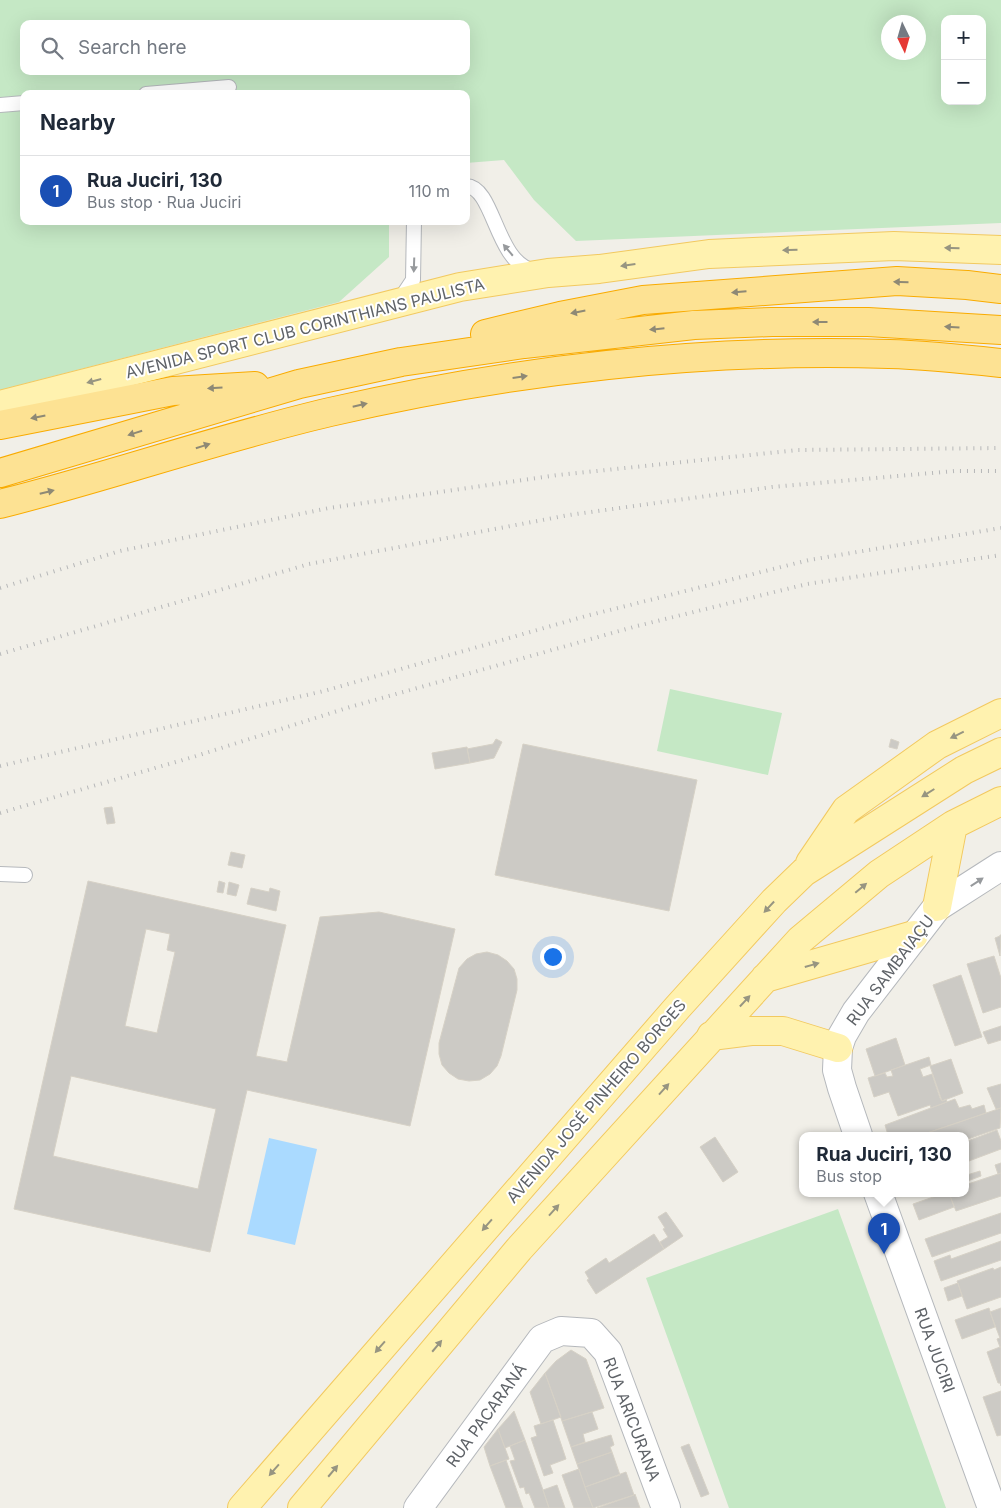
<!DOCTYPE html>
<html lang="en">
<head>
<meta charset="utf-8">
<style>
	body { margin:0; font-family:Inter,sans-serif; background:#f2f2f3; color:#1f2937 }
	.controls { position:absolute; right:15px; top:15px; display:grid; overflow:hidden; border-radius:10px; box-shadow:0 5px 20px #0002 }
	.controls button { width:45px; height:45px; display:grid; place-items:center; padding:0; border:0; border-bottom:1px solid #e0e1e3; background:#fff; color:#1f2937; font:25px sans-serif }
	.compass { position:absolute; left:881px; top:15px; width:45px; height:45px; border-radius:50%; background:#fff; box-shadow:0 5px 20px #0002; rotate:175deg }
	.you { position:absolute; left:552px; top:956px; width:18px; height:18px; margin:-12px; border:4px solid #fff; border-radius:50%; background:#1a73e8; box-shadow:0 0 0 8px #1a73e833 }
	.badge { display:grid; place-items:center; width:32px; height:32px; border-radius:50%; background:#ea4335; color:#fff; font-size:16px; font-weight:700 }
	.pin { position:absolute; translate:-50% -41px; filter:drop-shadow(0 1px 2px #0008) }
	.pin::after { content:''; position:absolute; top:26px; width:18px; height:15px; background:inherit; clip-path:polygon(0 0,100% 0,50% 100%) }
	.popup { position:absolute; left:799px; top:1132px; width:170px; height:65px; box-sizing:border-box; display:grid; place-content:center; border-radius:10px; background:#fff; filter:drop-shadow(0 1px 4px #0005); font-size:16px; white-space:nowrap; color:#747a83 }
	.popup b { font-size:19px; color:#1f2937 }
	.popup::after { content:''; position:absolute; left:50%; top:100%; margin-left:-10px; border:10px solid transparent; border-top-color:#fff }
	.list { margin:0; padding:0; list-style:none }
	h2 { display:flex; justify-content:space-between; align-items:center; height:65px; margin:0; padding:0 20px; font-size:21px }
	h2 small { font-size:16px; font-weight:400; color:#747a83 }
	.list li { display:grid; grid-template-columns:32px 1fr auto; gap:15px; align-items:center; box-sizing:border-box; height:70px; padding:0 20px; border-top:1px solid #e0e1e3 }
	.list b { display:block; font-size:19px; white-space:nowrap }
	.list p { margin:0; font-size:16px; white-space:nowrap; color:#747a83 }
	.list em { font-size:16px; font-style:normal; color:#747a83 }
	.icon { flex:none; width:28px; height:28px; fill:none; stroke:currentColor; stroke-width:2; stroke-linecap:round; stroke-linejoin:round }
	.map { position:relative; flex:none; width:1001px; height:1508px; overflow:hidden }
	.search { position:absolute; background:#fff; box-shadow:0 5px 20px #0002; left:20px; top:20px; width:450px; height:55px; display:flex; align-items:center; gap:12px; box-sizing:border-box; padding:0 18px; border-radius:10px; color:#747a83; font-size:19px }
	.panel { position:absolute; background:#fff; box-shadow:0 5px 20px #0002; left:20px; top:90px; width:450px; height:135px; border-radius:10px }
	.map>svg:first-child { display:block }
</style>
</head>
<body>
<div class="map">
<svg width="1001" height="1508" viewBox="0 0 1001 1508">
	<rect width="100%" height="100%" fill="#f1efe8"/>
	<path fill="#c5e8c5" fill-rule="evenodd" d="M 0,0 L 1001,0 L 1001,223 L 576,241 L 534,200 L 504,160 L 466,163 L 466,94 L 24,94 L 24,221 L 389,221 L 389,257 L 339,302 L 0,390 ZM 945,19 L 982,19 L 982,101 L 945,101 ZM 888,22 L 918,22 L 918,52 L 888,52 ZM 24,24 L 466,24 L 466,71 L 24,71 Z
		M 670,689 L 782,713 L 768,775 L 657,751 Z
		M 838,1209 L 946,1508 L 729,1508 L 646,1278 Z"/>
	<path fill="#aadaff" d="M 269,1138 L 317,1149 L 295,1245 L 247,1234 Z"/>
	<path fill="#cccac5" stroke="#d6d1c6" fill-rule="evenodd" d="M 496,739 L 502,742 L 494,758 L 470,763 L 467,749 L 493,744 Z
		M 891,739 L 899,742 L 897,749 L 889,747 Z
		M 523,744 L 697,780 L 669,911 L 495,875 Z
		M 467,747 L 470,763 L 435,769 L 432,753 Z
		M 112,807 L 115,823 L 107,824 L 104,808 Z
		M 231,852 L 245,855 L 242,868 L 228,865 Z
		M 88,881 L 286,925 L 256,1056 L 287,1062 L 320,917 L 379,912 L 455,929 L 410,1126 L 247,1090 L 210,1252 L 14,1209 ZM 146,929 L 170,934 L 167,950 L 175,952 L 157,1033 L 125,1026 ZM 71,1076 L 216,1109 L 198,1189 L 53,1156 Z
		M 219,881 L 225,883 L 223,893 L 217,892 Z
		M 229,882 L 239,885 L 236,896 L 227,894 Z
		M 251,888 L 269,892 L 270,888 L 280,891 L 276,911 L 247,904 Z
		M 1000,935 L 1001,935 L 1000,956 L 995,938 L 1000,936 Z
		M 487,952 L 498,955 L 507,961 L 514,969 L 517,979 L 517,990 L 501,1056 L 497,1066 L 490,1074 L 480,1080 L 469,1081 L 458,1079 L 449,1073 L 442,1065 L 439,1054 L 439,1043 L 459,968 L 467,959 L 476,954 Z
		M 994,956 L 1001,978 L 1001,1007 L 983,1013 L 967,964 Z
		M 961,975 L 982,1037 L 955,1046 L 933,985 Z
		M 1001,1026 L 1001,1040 L 988,1044 L 983,1032 Z
		M 896,1038 L 905,1065 L 875,1076 L 866,1049 Z
		M 929,1057 L 931,1065 L 920,1069 L 923,1077 L 932,1074 L 940,1098 L 942,1101 L 946,1099 L 947,1102 L 931,1108 L 930,1105 L 898,1116 L 889,1092 L 874,1097 L 868,1078 L 885,1073 L 887,1077 L 893,1076 L 891,1070 Z
		M 951,1059 L 963,1093 L 942,1101 L 930,1066 Z
		M 1001,1084 L 1001,1108 L 996,1109 L 987,1088 Z
		M 955,1099 L 959,1108 L 970,1105 L 972,1109 L 984,1105 L 986,1113 L 921,1135 L 888,1135 L 885,1125 Z
		M 1001,1108 L 1000,1128 L 965,1140 L 965,1135 L 921,1135 Z
		M 997,1130 L 1001,1141 L 1001,1149 L 969,1161 L 965,1152 L 965,1142 Z
		M 715,1137 L 738,1172 L 723,1182 L 700,1147 Z
		M 1001,1163 L 1001,1173 L 998,1174 L 995,1165 Z
		M 965,1170 L 967,1175 L 980,1171 L 981,1176 L 965,1182 Z
		M 1001,1173 L 1001,1196 L 956,1211 L 949,1193 L 965,1193 L 965,1185 Z
		M 945,1193 L 949,1193 L 954,1207 L 919,1220 L 913,1204 Z
		M 666,1212 L 683,1236 L 664,1249 L 660,1242 L 668,1237 L 663,1229 L 665,1228 L 658,1217 Z
		M 1001,1213 L 1001,1233 L 932,1257 L 925,1239 Z
		M 654,1234 L 664,1249 L 596,1294 L 587,1280 L 589,1279 L 585,1272 L 606,1258 L 609,1263 Z
		M 1001,1241 L 1001,1260 L 941,1281 L 934,1261 L 950,1255 L 951,1259 Z
		M 1001,1267 L 1001,1297 L 967,1309 L 957,1281 L 993,1268 L 994,1270 Z
		M 958,1283 L 962,1296 L 948,1301 L 944,1288 Z
		M 989,1308 L 995,1327 L 962,1339 L 955,1320 Z
		M 1001,1308 L 1001,1347 L 1000,1347 L 997,1339 L 1000,1338 L 990,1312 Z
		M 1000,1347 L 1001,1347 L 1001,1386 L 1000,1383 L 998,1383 L 987,1352 Z
		M 571,1350 L 586,1359 L 604,1408 L 562,1421 L 545,1373 L 556,1361 Z
		M 545,1373 L 561,1417 L 541,1424 L 530,1392 Z
		M 1001,1391 L 1001,1435 L 997,1436 L 983,1397 Z
		M 514,1411 L 525,1440 L 505,1448 L 498,1429 Z
		M 592,1412 L 598,1429 L 583,1434 L 585,1442 L 571,1447 L 562,1421 Z
		M 553,1420 L 566,1459 L 550,1465 L 553,1473 L 544,1476 L 531,1438 L 537,1436 L 534,1426 Z
		M 498,1429 L 509,1459 L 490,1466 L 484,1447 Z
		M 611,1435 L 614,1445 L 610,1447 L 612,1452 L 577,1464 L 571,1447 Z
		M 525,1440 L 543,1490 L 549,1508 L 535,1508 L 529,1493 L 526,1494 L 524,1487 L 520,1488 L 510,1461 L 515,1460 L 510,1446 Z
		M 689,1444 L 709,1494 L 701,1497 L 681,1447 Z
		M 612,1452 L 620,1475 L 585,1487 L 577,1464 Z
		M 506,1460 L 523,1508 L 506,1508 L 490,1466 Z
		M 579,1469 L 585,1487 L 593,1508 L 574,1508 L 562,1475 Z
		M 626,1472 L 634,1495 L 593,1508 L 585,1487 Z
		M 557,1485 L 565,1508 L 549,1508 L 543,1490 Z
		M 635,1494 L 640,1508 L 597,1508 L 634,1495 Z"/>
	<g fill="none" stroke-linecap="round" stroke-linejoin="round">
		<g stroke="#b5b8bc" stroke-width="16">
			<path id="lane" d="M 146,94 L 229,87
				M 0,105 L 24,103
				M 466,186 C 495,187 495,264 535,271
				M 399,301 L 413,280 L 414,221
				M 0,874 L 25,875"/>
		</g>
		<g stroke="#b5b8bc" stroke-width="30">
			<path id="street" d="M 858,1135 L 842,1088 L 837,1070 L 838,1048 L 842,1036 L 856,1012 L 937,907 L 1001,866
				M 878,1193 L 992,1508
				M 418,1508 L 542,1339 L 561,1331 L 591,1333 L 608,1352 L 666,1508"/>
		</g>
		<g stroke="#f2c960" stroke-width="30">
			<path id="primary" d="M 0,405 L 460,287 L 548,273 L 599,269 L 709,254 L 894,246 L 1001,250
				M 810,863 L 846,810 L 937,745 L 1001,713
				M 937,907 L 953,825
				M 765,978 L 914,935
				M 711,1036 L 751,1031 L 783,1031 L 838,1048
				M 242,1508 L 677,1008 L 774,901 L 804,872 L 964,770 L 1001,752
				M 302,1508 L 519,1249 L 800,940 L 879,874 L 953,825 L 1001,801"/>
		</g>
		<g stroke="#f9ab00" stroke-width="30">
			<path id="highway" d="M 485,334 L 560,316 L 643,300 L 897,281 L 967,285 L 1001,289
				M 0,425 L 173,391 L 255,386
				M 0,473 L 299,384 L 401,362 L 524,344 L 694,325 L 772,322 L 868,322 L 1001,330
				M 0,504 C 111,476 219,438 330,412 C 511,370 703,348 889,354 C 926,355 964,359 1001,363"/>
		</g>
		<use href="#lane" stroke="#fff" stroke-width="14"/>
		<use href="#street" stroke="#fff" stroke-width="28"/>
		<use href="#primary" stroke="#fff2af" stroke-width="28"/>
		<use href="#highway" stroke="#fde293" stroke-width="28"/>
		<path stroke="#b6b7b8" stroke-width="4" stroke-dasharray="1 6" stroke-linecap="butt" d="M 0,588 L 120,551 L 329,508 L 558,475 L 798,450 L 1001,448
			M 0,654 L 309,564 L 569,515 L 772,487 L 955,471 L 1001,471
			M 0,766 L 324,691 L 586,616 L 809,560 L 1001,528
			M 0,813 L 193,757 L 350,707 L 637,626 L 807,584 L 1001,555"/>
	</g>
	<defs><path id="oneway-solid" d="M-6-.8H1V-3.2L6.5 0L1 3.2V.8H-6Z" transform="scale(1.25)"/></defs>
	<g fill="#979581">
		<use href="#oneway-solid" transform="translate(952 248) rotate(-178)"/>
		<use href="#oneway-solid" transform="translate(790 250) rotate(178)"/>
		<use href="#oneway-solid" transform="translate(628 265) rotate(172)"/>
		<use href="#oneway-solid" transform="translate(94 381) rotate(165)"/>
		<use href="#oneway-solid" transform="translate(957 735) rotate(154)"/>
		<use href="#oneway-solid" transform="translate(928 793) rotate(148)"/>
		<use href="#oneway-solid" transform="translate(861 888) rotate(-40)"/>
		<use href="#oneway-solid" transform="translate(769 907) rotate(133)"/>
		<use href="#oneway-solid" transform="translate(812 965) rotate(-16)"/>
		<use href="#oneway-solid" transform="translate(745 1001) rotate(-47)"/>
		<use href="#oneway-solid" transform="translate(664 1089) rotate(-48)"/>
		<use href="#oneway-solid" transform="translate(554 1210) rotate(-48)"/>
		<use href="#oneway-solid" transform="translate(487 1225) rotate(131)"/>
		<use href="#oneway-solid" transform="translate(437 1346) rotate(-50)"/>
		<use href="#oneway-solid" transform="translate(380 1347) rotate(131)"/>
		<use href="#oneway-solid" transform="translate(274 1470) rotate(131)"/>
		<use href="#oneway-solid" transform="translate(333 1471) rotate(-50)"/>
	</g>
	<g fill="#979a9d">
		<use href="#oneway-solid" transform="translate(508 250) rotate(-130)"/>
		<use href="#oneway-solid" transform="translate(414 265) rotate(92)"/>
		<use href="#oneway-solid" transform="translate(977 882) rotate(-33)"/>
	</g>
	<g fill="#8e8975">
		<use href="#oneway-solid" transform="translate(901 282) rotate(-179)"/>
		<use href="#oneway-solid" transform="translate(739 292) rotate(175)"/>
		<use href="#oneway-solid" transform="translate(578 312) rotate(169)"/>
		<use href="#oneway-solid" transform="translate(820 322) rotate(180)"/>
		<use href="#oneway-solid" transform="translate(952 327) rotate(-176)"/>
		<use href="#oneway-solid" transform="translate(657 329) rotate(174)"/>
		<use href="#oneway-solid" transform="translate(520 377) rotate(-8)"/>
		<use href="#oneway-solid" transform="translate(215 388) rotate(177)"/>
		<use href="#oneway-solid" transform="translate(360 405) rotate(-13)"/>
		<use href="#oneway-solid" transform="translate(38 417) rotate(169)"/>
		<use href="#oneway-solid" transform="translate(135 433) rotate(163)"/>
		<use href="#oneway-solid" transform="translate(203 446) rotate(-17)"/>
		<use href="#oneway-solid" transform="translate(47 492) rotate(-14)"/>
	</g>
	<g text-anchor="middle" dominant-baseline="central" stroke-width="4" stroke-linejoin="round" paint-order="stroke">
		<g font-size="16" fill="#5f6368" stroke="#fff">
			<text transform="translate(305 328) rotate(-14)">AVENIDA SPORT CLUB CORINTHIANS PAULISTA</text>
			<text transform="translate(890 970) rotate(-53)">RUA SAMBAIAÇU</text>
			<text transform="translate(596 1101) rotate(-49)">AVENIDA JOSÉ PINHEIRO BORGES</text>
			<text transform="translate(935 1350) rotate(70)">RUA JUCIRI</text>
			<text transform="translate(486 1415) rotate(-54)">RUA PACARANÁ</text>
			<text transform="translate(632 1419) rotate(69)">RUA ARICURANA</text>
		</g>
	</g>
</svg>
<div class="controls">
<button>+</button>
<button>−</button>
</div>
<svg class="compass" viewBox="-18 -18 36 36"><path d="M0-13l5 13h-10z" fill="#e53935"/><path d="M0 13l5-13h-10z" fill="#747a83"/></svg>
<div class="you"></div>
<div class="pin badge" style="left:884px;top:1254px;background:#1a4fb4">1</div>
<div class="popup"><b>Rua Juciri, 130</b>Bus stop</div>
<div class="search"><svg class="icon" aria-label="search" viewBox="0 0 24 24"><circle cx="10" cy="10" r="6"/><path d="M15 15l6 6"/></svg>Search here</div>
<section class="panel">
<h2>Nearby<small></small></h2>
<ul class="list">
<li><span class="badge" style="background:#1a4fb4">1</span><div><b>Rua Juciri, 130</b><p>Bus stop · Rua Juciri</p></div><em>110 m</em></li>
</ul>
</section>
</div>
</body>
</html>
